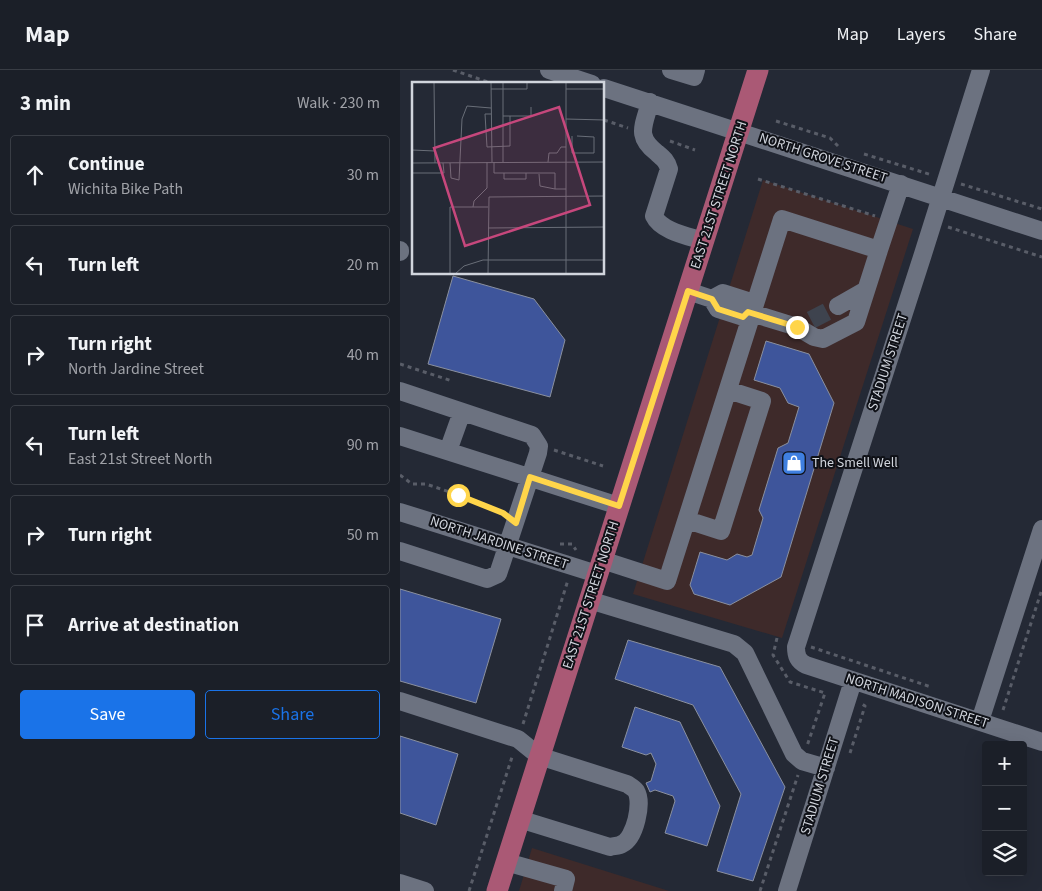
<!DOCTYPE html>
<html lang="en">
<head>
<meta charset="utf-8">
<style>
	body { margin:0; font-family:"Source Sans 3",sans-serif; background:#282c34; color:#f1f3f6 }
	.controls { position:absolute; right:15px; bottom:15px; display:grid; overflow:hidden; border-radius:5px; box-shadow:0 5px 20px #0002 }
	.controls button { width:45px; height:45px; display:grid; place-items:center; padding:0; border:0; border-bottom:1px solid #393d45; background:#1b1f28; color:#f1f3f6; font:25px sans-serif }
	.stop { position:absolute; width:15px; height:15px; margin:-11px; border:4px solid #ffd54a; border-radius:50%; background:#fff }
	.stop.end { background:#ffd54a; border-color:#fff; box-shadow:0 1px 5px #0008 }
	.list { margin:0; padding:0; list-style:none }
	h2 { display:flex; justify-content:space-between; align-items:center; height:65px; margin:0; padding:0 20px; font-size:21px }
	h2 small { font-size:16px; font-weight:400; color:#a0a2a8 }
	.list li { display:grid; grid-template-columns:32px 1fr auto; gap:15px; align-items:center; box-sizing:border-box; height:80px; margin:0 10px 10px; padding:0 10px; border:1px solid #393d45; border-radius:5px }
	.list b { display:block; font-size:19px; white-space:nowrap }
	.list p { margin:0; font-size:16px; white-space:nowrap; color:#a0a2a8 }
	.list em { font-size:16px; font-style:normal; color:#a0a2a8 }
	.actions { display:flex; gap:10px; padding:15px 20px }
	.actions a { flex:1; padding:11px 0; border:1px solid #1a73e8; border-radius:5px; text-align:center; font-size:18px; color:#1a73e8 }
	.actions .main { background:#1a73e8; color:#fff }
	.icon { flex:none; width:28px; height:28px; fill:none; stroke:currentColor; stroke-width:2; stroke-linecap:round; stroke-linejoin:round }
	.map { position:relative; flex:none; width:642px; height:821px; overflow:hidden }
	header { display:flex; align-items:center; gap:30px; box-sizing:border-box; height:70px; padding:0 25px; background:#1b1f28; border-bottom:1px solid #393d45 }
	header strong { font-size:24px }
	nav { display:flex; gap:28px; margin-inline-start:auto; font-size:18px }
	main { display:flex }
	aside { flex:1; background:#1b1f28 }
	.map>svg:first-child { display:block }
</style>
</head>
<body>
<header>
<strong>Map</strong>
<nav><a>Map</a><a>Layers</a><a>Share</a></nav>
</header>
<main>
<aside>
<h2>3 min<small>Walk · 230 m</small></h2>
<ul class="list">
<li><svg class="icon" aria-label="ahead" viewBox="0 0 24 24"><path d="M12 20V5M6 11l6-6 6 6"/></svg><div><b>Continue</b><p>Wichita Bike Path</p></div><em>30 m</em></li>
<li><svg class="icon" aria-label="left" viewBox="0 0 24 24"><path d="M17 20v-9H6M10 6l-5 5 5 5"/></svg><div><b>Turn left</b></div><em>20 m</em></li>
<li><svg class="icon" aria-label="right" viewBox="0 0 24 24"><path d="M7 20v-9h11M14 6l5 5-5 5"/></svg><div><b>Turn right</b><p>North Jardine Street</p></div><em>40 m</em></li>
<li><svg class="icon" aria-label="left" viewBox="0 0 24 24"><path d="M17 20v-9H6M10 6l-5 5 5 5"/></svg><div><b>Turn left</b><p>East 21st Street North</p></div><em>90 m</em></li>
<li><svg class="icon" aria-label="right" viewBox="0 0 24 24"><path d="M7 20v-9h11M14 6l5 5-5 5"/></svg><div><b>Turn right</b></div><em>50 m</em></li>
<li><svg class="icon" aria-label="arrive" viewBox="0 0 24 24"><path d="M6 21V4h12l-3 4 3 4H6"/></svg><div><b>Arrive at destination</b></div></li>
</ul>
<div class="actions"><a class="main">Save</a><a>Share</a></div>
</aside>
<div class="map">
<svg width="642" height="821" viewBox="0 0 642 821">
	<rect width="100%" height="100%" fill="#242935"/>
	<path fill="#3e2a2a" d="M 363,110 L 513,159 L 382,568 L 233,524 Z
		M 132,778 L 269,821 L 119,821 Z"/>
	<path fill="#3e559b" stroke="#8a909f" d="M 53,206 L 134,229 L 165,270 L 150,327 L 28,294 Z
		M 366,271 L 409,284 L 434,333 L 381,507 L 330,535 L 294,524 L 290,515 L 300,482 L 327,490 L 337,484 L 347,487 L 352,485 L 363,448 L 359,440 L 378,378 L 388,373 L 399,337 L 388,333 L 380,318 L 354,310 Z
		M 0,519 L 101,549 L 76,633 L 0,611 Z
		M 228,570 L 320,597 L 385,717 L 353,811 L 317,801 L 341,724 L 293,635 L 215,609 Z
		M 235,637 L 280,652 L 320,736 L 307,776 L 265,763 L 275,731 L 273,726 L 255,720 L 250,722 L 246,713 L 251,711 L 256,694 L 251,683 L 246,685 L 222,677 Z
		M 0,666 L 58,684 L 36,755 L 0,743 Z"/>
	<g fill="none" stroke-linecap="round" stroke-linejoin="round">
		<path stroke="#3e434e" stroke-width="18" stroke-dasharray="18 9" stroke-linecap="butt" d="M 411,250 L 438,236"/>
		<path stroke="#595d68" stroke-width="3" stroke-dasharray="4 4" stroke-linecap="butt" d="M 53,0 L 94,14
			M 204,50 L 228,58
			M 376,51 L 430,68 L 438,76
			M 270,71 L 295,80
			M 464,84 L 532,105
			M 358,109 L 475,146
			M 561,114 L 642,139
			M 548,157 L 642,187
			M 0,294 L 52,311
			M 154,380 L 203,396
			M 0,405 L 12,414 L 26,414 L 79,432 L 102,442
			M 160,474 L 172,474 L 176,480
			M 377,568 L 373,585 L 390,612 L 425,623 L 407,676
			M 411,577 L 531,617
			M 603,640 L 642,519
			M 123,654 L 168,510
			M 450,683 L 465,636 L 462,634
			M 69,821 L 113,684
			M 360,821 L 398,705"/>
		<path stroke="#6c7280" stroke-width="18" d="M 149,0 L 192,14
			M 271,0 L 294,7 L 296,0
			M 581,0 L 523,184 L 396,577 C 396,586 398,591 406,595 L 642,672
			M 204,18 L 642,161
			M 250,32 C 244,56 235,66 257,83 C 263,88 267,91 269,99 L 254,146 C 261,161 288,166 303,171
			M 0,180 L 0,182
			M 288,221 L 312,229 L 318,239 L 343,247 L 348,242 L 348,231 L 323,223 L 312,229
			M 438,236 L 466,220
			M 348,242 L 397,257 L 414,267 L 423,269 L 456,252 L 479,180
			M 0,321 L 132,365 L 139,376 L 138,383 L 98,504 L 87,509 L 0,481
			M 0,366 L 219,436
			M 48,381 L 62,342
			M 0,442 L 197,504
			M 287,450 L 321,461 L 362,331 L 328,320
			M 202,490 L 267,511 L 382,149 L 479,180 L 501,114
			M 189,530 L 334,574 L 345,583 L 394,684 L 402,691 L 426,698
			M 0,631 L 118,669 L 139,686 L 227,714 C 230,716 234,718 236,721 C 243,733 235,768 222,774 C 219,776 214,776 210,777 L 119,749
			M 580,651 L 642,459
			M 106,792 L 166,809 L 163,821
			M 0,813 L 25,821
			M 387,821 L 453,611"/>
		<path stroke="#aa5975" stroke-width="21" d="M 97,821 L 358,0"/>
	</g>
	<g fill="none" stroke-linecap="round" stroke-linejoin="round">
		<path stroke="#ffd54a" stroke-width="6" d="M 58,425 L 103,443 L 116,453 L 130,407 L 219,436 L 288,221 L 312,229 L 318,239 L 343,247 L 348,242 L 397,257"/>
	</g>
	<defs>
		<g id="shop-square" transform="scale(1.25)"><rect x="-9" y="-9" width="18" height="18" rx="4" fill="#3f7fe0" stroke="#0f1117"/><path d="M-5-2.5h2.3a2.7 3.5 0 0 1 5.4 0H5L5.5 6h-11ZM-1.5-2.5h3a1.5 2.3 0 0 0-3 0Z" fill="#fff"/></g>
	</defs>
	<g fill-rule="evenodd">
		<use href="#shop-square" x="394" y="393"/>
	</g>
	<g text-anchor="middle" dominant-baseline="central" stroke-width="4" stroke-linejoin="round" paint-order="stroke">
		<g font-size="14" fill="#d1d5dd" stroke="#0f1117">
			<text transform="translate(423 88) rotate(18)">NORTH GROVE STREET</text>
			<text transform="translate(319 125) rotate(-72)">EAST 21ST STREET NORTH</text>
			<text transform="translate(488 292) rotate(-72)">STADIUM STREET</text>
			<text transform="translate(99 473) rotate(18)">NORTH JARDINE STREET</text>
			<text transform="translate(191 525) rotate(-72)">EAST 21ST STREET NORTH</text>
			<text transform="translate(517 631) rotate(18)">NORTH MADISON STREET</text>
			<text transform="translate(420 716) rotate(-73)">STADIUM STREET</text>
		</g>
		<g font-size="14" fill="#d1d5dd" stroke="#0f1117" text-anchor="start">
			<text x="412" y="393">The Smell Well</text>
		</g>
	</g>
	<g transform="translate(12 12)">
		<rect width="192" height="192" fill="#242935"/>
		<path fill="none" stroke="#696e78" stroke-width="1" d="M 22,0 L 23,81M 79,0 L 80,80M 91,0 L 91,80M 154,0 L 154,192M 79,7 L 115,7 L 115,0M 154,7 L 193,7M 79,32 L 73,32 L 75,65 L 98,64 L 98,34 L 91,34M 98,34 L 119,34 L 119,25M 154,37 L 193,38M 160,54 L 160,71 L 182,71 L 182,55 L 165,54M 0,68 L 23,69M 82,80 L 82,91 L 143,91 L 143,107 L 154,107M 136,80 L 137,71 L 145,71 L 149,65 L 154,65M 0,81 L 193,80M 38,81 L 39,96 L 47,98 L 50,37 L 55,24 L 79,26M 0,91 L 32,91 L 31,81M 92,91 L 92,97 L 114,97 L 114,91M 127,92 L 128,104 L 143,107M 61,125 L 62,119 L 75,106 L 75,80M 76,146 L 193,145M 38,192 L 38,125 L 76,125M 43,192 L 52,184 L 71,178 L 193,178M 76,192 L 77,115 L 193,114"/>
		<path fill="#c6477c" fill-opacity="0.15" stroke="#c6477c" stroke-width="2.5" d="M 147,25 L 178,123 L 53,164 L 22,66 Z"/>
		<rect width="192" height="192" fill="none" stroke="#d1d5dd" stroke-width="2.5"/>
	</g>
</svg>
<div class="controls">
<button>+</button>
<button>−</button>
<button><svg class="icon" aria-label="layers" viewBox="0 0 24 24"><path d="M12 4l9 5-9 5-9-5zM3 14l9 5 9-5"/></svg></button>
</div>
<div class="stop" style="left:58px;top:425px"></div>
<div class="stop end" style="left:397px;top:257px"></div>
</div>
</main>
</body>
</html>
